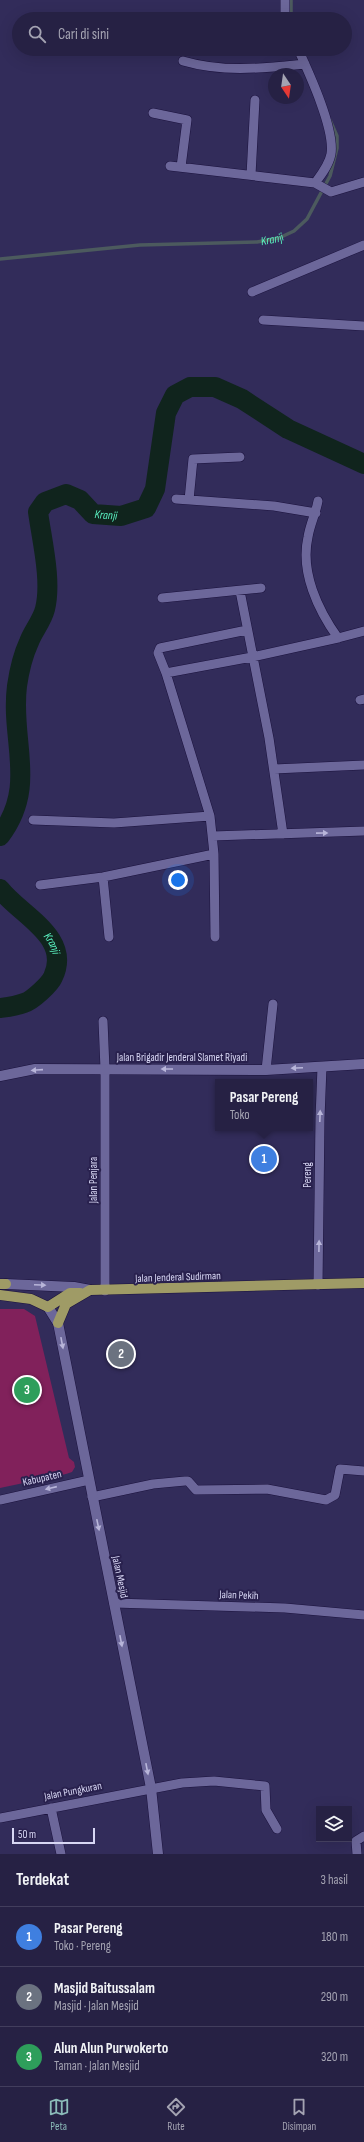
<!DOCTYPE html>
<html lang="id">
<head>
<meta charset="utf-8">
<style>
	body { margin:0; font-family:"Sofia Sans Condensed",sans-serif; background:#322e4f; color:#f1f3f6 }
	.controls { position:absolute; right:12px; bottom:12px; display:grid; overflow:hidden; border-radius:0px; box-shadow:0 4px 16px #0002 }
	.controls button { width:36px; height:36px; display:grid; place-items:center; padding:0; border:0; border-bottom:1px solid #423e5d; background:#262144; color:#f1f3f6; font:20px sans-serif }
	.compass { position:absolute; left:268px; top:68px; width:36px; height:36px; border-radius:50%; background:#262144; box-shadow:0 4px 16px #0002; rotate:167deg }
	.scale { position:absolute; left:12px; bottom:10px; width:83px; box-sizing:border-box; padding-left:4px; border:2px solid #d8d7f4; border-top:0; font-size:11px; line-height:14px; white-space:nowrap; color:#d8d7f4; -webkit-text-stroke:3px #29214e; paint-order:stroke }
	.you { position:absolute; left:178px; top:880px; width:14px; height:14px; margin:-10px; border:3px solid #fff; border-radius:50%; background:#1a73e8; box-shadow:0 0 0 6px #1a73e833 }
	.badge { display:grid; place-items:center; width:26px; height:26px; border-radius:50%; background:#8bbbb9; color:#fff; font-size:13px; font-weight:700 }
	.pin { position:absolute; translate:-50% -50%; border:2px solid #fff; box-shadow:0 1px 4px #0006 }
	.popup { position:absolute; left:215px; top:1079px; width:98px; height:52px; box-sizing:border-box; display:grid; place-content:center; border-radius:0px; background:#262144; filter:drop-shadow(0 1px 3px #0005); font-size:13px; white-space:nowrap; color:#a4a3b2 }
	.popup b { font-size:15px; color:#f1f3f6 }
	.popup::after { content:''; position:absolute; left:50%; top:100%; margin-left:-8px; border:8px solid transparent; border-top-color:#262144 }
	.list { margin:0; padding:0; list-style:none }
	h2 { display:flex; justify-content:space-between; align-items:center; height:52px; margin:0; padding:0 16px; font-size:17px }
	h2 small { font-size:13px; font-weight:400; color:#a4a3b2 }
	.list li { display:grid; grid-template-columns:26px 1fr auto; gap:12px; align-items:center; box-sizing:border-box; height:60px; padding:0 16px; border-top:1px solid #423e5d }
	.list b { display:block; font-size:15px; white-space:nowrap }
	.list p { margin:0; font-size:13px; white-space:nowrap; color:#a4a3b2 }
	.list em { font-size:13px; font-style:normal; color:#a4a3b2 }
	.icon { flex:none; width:22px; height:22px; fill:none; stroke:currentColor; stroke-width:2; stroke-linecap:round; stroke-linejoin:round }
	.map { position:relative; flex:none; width:364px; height:1854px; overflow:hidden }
	.search { position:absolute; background:#262144; box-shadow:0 4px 16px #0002; left:12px; right:12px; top:12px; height:44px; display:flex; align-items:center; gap:10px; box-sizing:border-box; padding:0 14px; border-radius:22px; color:#a4a3b2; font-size:15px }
	.sheet { height:232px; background:#262144 }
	nav { display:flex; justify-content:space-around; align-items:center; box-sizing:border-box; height:56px; border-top:1px solid #423e5d; background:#262144; font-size:11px; color:#a4a3b2 }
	nav a { display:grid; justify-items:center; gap:2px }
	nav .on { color:#8bbbb9 }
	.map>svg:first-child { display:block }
</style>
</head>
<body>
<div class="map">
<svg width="364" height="1854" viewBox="0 0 364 1854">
	<rect width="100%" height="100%" fill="#322c5a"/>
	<path fill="#81215b" d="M 0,1309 L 24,1309 L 35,1316 L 69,1458 L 74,1462 L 75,1467 L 72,1472 L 66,1474 L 0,1488 Z"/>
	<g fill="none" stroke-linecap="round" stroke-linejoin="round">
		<g stroke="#4c5a5e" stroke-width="3.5">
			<path d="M 291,0 L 291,19"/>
			<path id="s1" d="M 0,259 L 140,245 L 257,242 L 279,238 L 294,231 L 307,219 L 330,176 L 337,148 L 337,136 L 330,120"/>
		</g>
		<g stroke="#10241d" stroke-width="20">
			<path id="s2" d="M 0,836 C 38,786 10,741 17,686 C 19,672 23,655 29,642 C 33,631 42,621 45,609 C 52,581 42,541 38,512 L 45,502 L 66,494 L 80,500 L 93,514 L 121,516 L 146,508 L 155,489 L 166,413 L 175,395 L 190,387 L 215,387 L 242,399 L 288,429 L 364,464"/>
			<path id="s3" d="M 0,889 C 20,915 72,937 53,977 C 50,984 32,1001 24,1003 C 17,1006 8,1007 0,1008"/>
		</g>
		<g stroke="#1b123d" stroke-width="10">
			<path id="street" d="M 285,19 L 285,0
				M 298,49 C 309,73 335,129 331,154 C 329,165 321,175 315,183
				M 183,61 C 224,73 264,68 305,64
				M 153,113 L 187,120 L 181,167
				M 170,166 L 315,183 L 331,192 L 364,182
				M 251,175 L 255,100
				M 252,292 L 364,245
				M 263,320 L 364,326
				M 176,499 L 274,506 L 316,513
				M 189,500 L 193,459 L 240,457
				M 318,501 C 316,513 310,524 308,537 C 300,572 318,610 338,638
				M 240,591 L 269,738 L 283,834
				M 162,598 L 261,588
				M 166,673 L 158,653 L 160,648 L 247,630
				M 360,700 L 364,699
				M 274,769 L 364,765
				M 33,820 L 114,823 L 210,816
				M 213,836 L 364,831
				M 103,877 L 109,937
				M 40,885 L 103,877 L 214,854
				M 215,937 L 214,854 L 210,816 L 166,673 L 252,657 L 338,638 L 364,631
				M 103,1021 L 105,1069 L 105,1291
				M 266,1070 L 273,1004
				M 318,1285 L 320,1118 L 322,1067
				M 92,1497 L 153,1484 L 185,1481 L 188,1481 L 196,1490 L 267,1489 L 326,1500 L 335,1495 L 340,1469 L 364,1471
				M 0,1500 L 89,1480
				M 114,1603 L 285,1608 L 364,1615
				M 51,1808 L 61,1854
				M 0,1818 L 182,1783 L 214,1781 L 265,1786 L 266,1810 L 277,1829
				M 357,1854 L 356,1841 L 364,1836"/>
		</g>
		<g stroke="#1b123d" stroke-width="11">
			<path id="secondary" d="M 0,1076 L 35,1069 L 266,1070 L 364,1064
				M 6,1284 L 74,1287 L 90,1290
				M 48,1307 L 58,1323 L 151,1788 L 158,1854"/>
		</g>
		<g stroke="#1b123d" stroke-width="11">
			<path id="primary" d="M 0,1284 L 6,1284
				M 0,1295 L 31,1299 L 48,1307 L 70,1293 L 80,1293
				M 58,1323 L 66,1304 L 90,1290 L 364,1283"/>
		</g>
		<use href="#street" stroke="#6c679a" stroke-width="9"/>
		<use href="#secondary" stroke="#6c679a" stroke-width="10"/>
		<use href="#primary" stroke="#9f9b66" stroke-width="10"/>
	</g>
	<defs><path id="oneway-solid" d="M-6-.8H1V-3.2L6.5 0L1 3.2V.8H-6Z"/></defs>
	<g fill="#b8b5d9">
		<use href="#oneway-solid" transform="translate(322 833) rotate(-1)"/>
		<use href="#oneway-solid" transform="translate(297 1068) rotate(177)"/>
		<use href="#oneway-solid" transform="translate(167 1069) rotate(-180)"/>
		<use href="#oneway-solid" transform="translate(37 1070) rotate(176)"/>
		<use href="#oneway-solid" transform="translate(320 1116) rotate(-88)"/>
		<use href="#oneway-solid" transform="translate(319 1246) rotate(-89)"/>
		<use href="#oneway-solid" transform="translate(40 1285) rotate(3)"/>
		<use href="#oneway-solid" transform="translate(62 1343) rotate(79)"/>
		<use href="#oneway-solid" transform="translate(51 1488) rotate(167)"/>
		<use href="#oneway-solid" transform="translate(98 1525) rotate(78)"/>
		<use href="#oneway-solid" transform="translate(121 1641) rotate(79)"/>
		<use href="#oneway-solid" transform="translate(147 1769) rotate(79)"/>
	</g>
	<g text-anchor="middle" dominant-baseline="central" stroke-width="4" stroke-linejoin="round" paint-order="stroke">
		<g font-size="11" fill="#d8d7f4" stroke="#29214e">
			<text x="182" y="1057">Jalan Brigadir Jenderal Slamet Riyadi</text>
			<text transform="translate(307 1175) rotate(-90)">Pereng</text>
			<text transform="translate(93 1180) rotate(-90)">Jalan Penjara</text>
			<text transform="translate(178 1277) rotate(-2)">Jalan Jenderal Sudirman</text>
			<text transform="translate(42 1478) rotate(-13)">Kabupaten</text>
			<text transform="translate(120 1577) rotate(78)">Jalan Mesjid</text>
			<text transform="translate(239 1595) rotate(2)">Jalan Pekih</text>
			<text transform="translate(73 1791) rotate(-11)">Jalan Pungkuran</text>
		</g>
		<g font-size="12" font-style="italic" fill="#5af1c0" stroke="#29214e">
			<text stroke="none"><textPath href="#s1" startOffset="273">Kranji</textPath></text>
			<text stroke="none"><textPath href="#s2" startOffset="417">Kranji</textPath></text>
			<text stroke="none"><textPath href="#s3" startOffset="76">Kranji</textPath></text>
		</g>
	</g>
</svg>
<div class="controls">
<button><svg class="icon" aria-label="layers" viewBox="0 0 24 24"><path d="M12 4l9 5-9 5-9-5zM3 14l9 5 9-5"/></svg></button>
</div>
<svg class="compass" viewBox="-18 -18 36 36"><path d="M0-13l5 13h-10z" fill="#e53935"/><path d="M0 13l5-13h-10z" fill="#a4a3b2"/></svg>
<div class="scale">50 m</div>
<div class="you"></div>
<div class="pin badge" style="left:264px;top:1159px;background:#3f7fe0">1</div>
<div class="popup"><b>Pasar Pereng</b>Toko</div>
<div class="pin badge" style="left:121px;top:1354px;background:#6b7280">2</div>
<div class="pin badge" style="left:27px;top:1390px;background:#2e9e5b">3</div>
<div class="search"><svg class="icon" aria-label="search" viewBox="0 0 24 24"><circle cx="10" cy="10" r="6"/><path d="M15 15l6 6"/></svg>Cari di sini</div>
</div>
<section class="sheet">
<h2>Terdekat<small>3 hasil</small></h2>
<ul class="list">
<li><span class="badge" style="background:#3f7fe0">1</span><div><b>Pasar Pereng</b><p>Toko · Pereng</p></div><em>180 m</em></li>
<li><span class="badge" style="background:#6b7280">2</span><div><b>Masjid Baitussalam</b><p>Masjid · Jalan Mesjid</p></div><em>290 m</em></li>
<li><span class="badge" style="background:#2e9e5b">3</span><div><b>Alun Alun Purwokerto</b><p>Taman · Jalan Mesjid</p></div><em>320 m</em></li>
</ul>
</section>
<nav>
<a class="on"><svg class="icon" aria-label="map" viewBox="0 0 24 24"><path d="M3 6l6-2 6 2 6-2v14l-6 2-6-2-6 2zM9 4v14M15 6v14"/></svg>Peta</a>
<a><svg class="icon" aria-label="directions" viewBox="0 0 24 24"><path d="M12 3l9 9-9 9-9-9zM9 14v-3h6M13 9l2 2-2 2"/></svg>Rute</a>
<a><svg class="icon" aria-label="saved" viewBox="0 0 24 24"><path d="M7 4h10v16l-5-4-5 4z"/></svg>Disimpan</a>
</nav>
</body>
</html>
